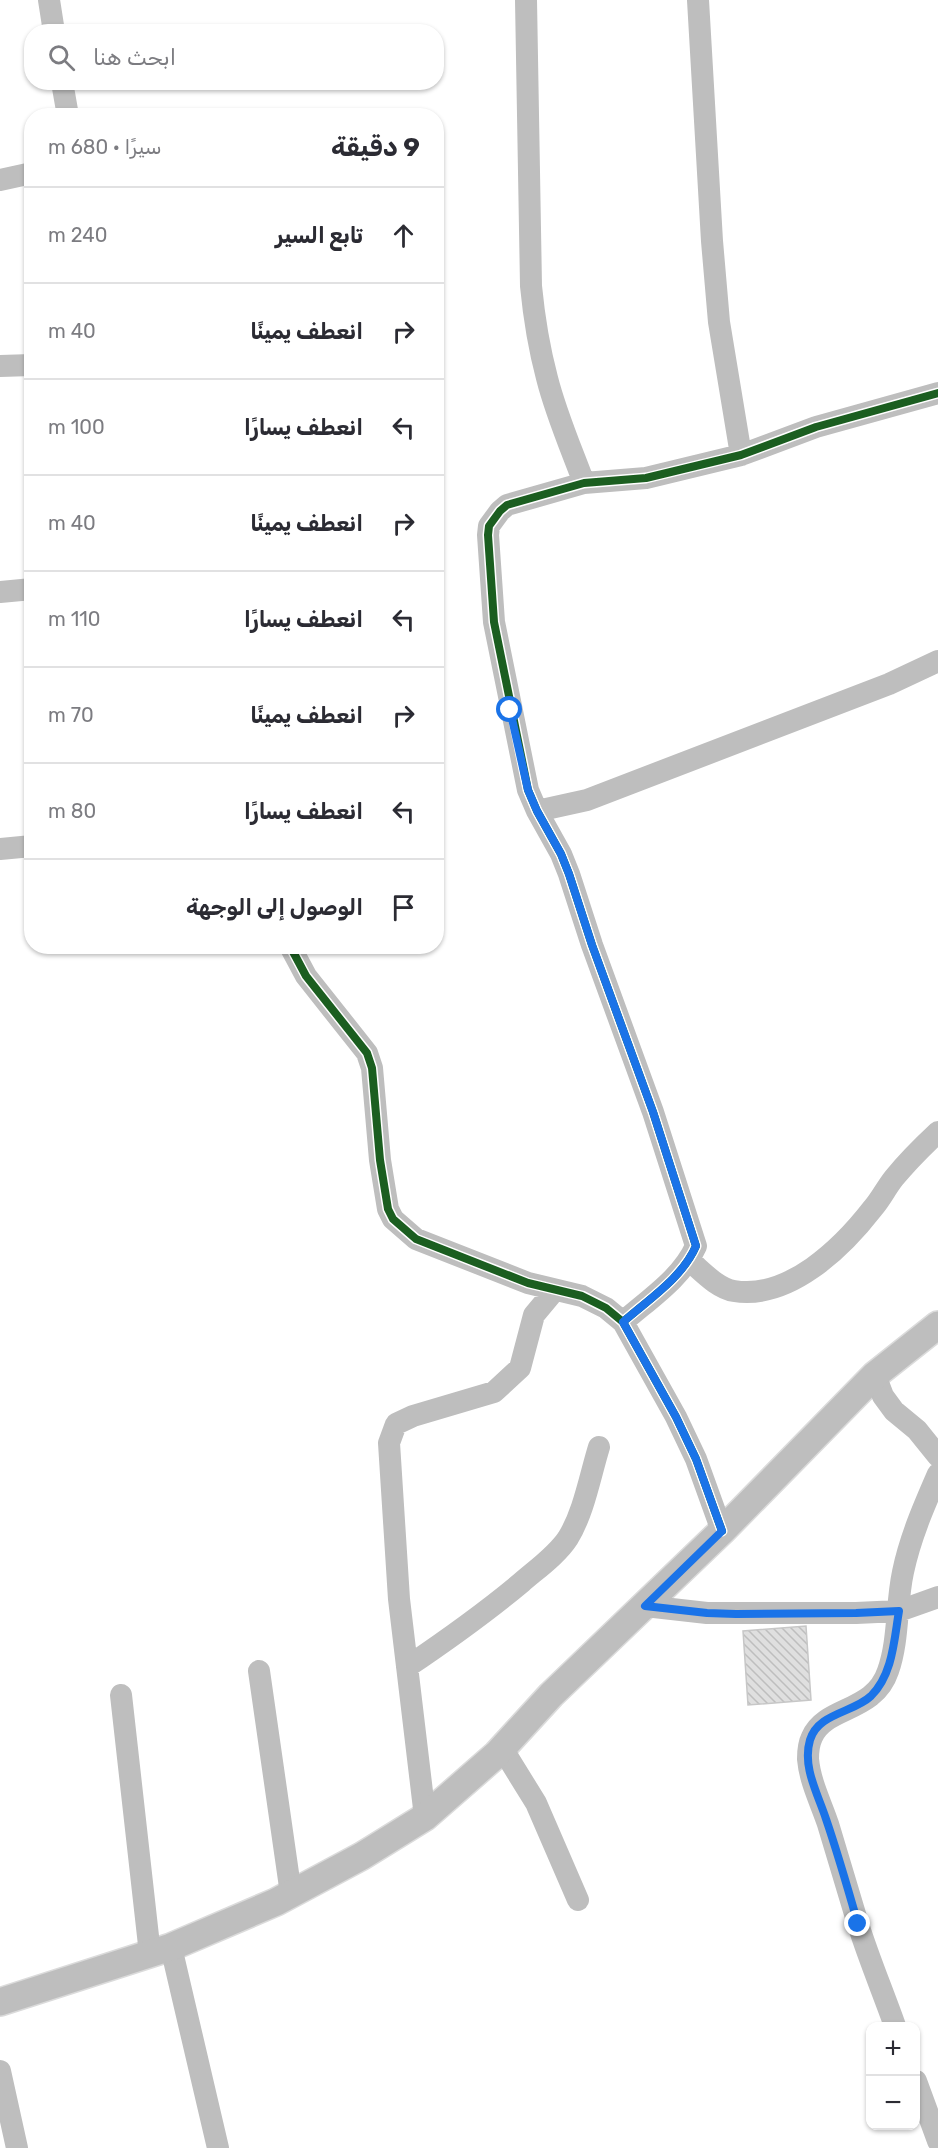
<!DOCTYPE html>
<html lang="ar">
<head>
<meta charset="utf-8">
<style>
	body { margin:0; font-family:Rubik,Cairo,sans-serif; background:#f7f7f7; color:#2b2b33; direction:rtl }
	.controls { position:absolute; right:18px; bottom:18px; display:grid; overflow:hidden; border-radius:12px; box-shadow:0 2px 4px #0004 }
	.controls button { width:54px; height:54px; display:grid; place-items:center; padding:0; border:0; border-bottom:2px solid #e1e1e2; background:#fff; color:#2b2b33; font:30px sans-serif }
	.stop { position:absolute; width:18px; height:18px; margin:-14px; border:4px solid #1a73e8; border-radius:50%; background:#fff }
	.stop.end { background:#1a73e8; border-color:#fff; box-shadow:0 2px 6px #0008 }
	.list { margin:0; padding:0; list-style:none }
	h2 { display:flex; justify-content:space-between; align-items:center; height:78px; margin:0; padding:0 24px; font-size:26px }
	h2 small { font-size:20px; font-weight:400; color:#7c7c81 }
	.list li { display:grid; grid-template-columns:39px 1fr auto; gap:18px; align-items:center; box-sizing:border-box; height:96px; padding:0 24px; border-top:2px solid #e1e1e2 }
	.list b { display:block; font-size:22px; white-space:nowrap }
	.list em { font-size:20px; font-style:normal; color:#7c7c81 }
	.icon { flex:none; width:33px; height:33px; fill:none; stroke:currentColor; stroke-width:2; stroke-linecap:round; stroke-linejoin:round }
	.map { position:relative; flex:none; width:938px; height:2148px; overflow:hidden; direction:ltr }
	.search { position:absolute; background:#fff; box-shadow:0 2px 4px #0004; left:24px; top:24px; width:420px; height:66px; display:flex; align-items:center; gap:15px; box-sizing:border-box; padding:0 21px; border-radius:24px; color:#7c7c81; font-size:22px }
	.panel { position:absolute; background:#fff; box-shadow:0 2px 4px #0004; left:24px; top:108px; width:420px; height:846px; border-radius:24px; direction:rtl }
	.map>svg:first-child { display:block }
</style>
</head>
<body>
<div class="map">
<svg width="938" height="2148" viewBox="0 0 938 2148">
	<defs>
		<pattern id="building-back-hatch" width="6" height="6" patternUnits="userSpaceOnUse" patternTransform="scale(1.5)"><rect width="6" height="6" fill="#dfdfdf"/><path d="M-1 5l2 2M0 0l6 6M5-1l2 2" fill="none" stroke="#bebebe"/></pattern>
	</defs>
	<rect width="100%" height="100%" fill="#fff"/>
	<path fill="url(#building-back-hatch)" stroke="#c7c7c7" stroke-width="1.5" d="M 806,1626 L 811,1700 L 748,1705 L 743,1631 Z"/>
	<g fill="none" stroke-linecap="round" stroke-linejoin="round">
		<g stroke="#dbdbdb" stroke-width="30">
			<path id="major" d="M 0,2002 L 171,1947 L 276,1902 L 362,1856 L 425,1817 L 497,1754 L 551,1695 L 722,1531 L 875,1375 L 938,1325"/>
		</g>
		<path stroke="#bebebe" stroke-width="22" d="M 49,0 L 54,32
			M 526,0 L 531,286 C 534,317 539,348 547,378 C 556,414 571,448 584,483
			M 698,0 L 712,241 L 719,322 L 741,455
			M 62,82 L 68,116
			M 0,180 L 32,173
			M 0,366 L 32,365
			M 0,592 L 32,589
			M 537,811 L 587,800 L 889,684 L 938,661
			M 0,849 L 32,846
			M 290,946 L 306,976 L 367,1053 L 372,1068 L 380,1160 L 388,1209 L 393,1219 L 416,1239 L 528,1283 L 582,1296 L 606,1308 L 623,1322 L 676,1417 L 696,1459 L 722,1531
			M 690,1261 C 703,1272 717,1288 734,1291 C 789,1300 842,1248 873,1208 C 881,1199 886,1188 894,1178 C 907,1162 923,1146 938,1132
			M 623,1322 C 649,1299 682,1278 696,1246 L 653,1112 L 592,945 L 569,874 L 561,854 L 537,811 L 528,790 L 494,622 L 488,535 L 489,526 L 500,511 L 507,505 L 584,483 L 646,478 L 741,455 L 816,427 L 938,393
			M 875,1375 L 883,1396 L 894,1411 L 917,1430 L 938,1456
			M 645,1606 L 707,1613 L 856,1613 L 899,1611 L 938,1597
			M 407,1667 C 447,1640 485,1613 522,1582 C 537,1569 557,1555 568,1538 C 584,1512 590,1476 599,1447
			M 259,1671 L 291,1894
			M 121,1695 L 150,1954
			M 502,1748 L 536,1803 L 578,1900
			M 425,1817 L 399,1599 L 389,1443 L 396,1424 L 413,1416 L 494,1392 L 520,1368 L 534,1315 L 554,1291
			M 171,1947 L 218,2148
			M 895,2026 C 883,1992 869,1959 858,1924 C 848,1891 838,1858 828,1824 C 821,1803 810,1782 808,1759 C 808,1753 809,1743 812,1737 C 825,1706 874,1713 888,1671 C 899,1640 896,1604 903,1572 C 910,1538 924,1506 938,1474
			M 0,2071 L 17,2148
			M 916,2081 L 938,2141"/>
		<use href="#major" stroke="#bebebe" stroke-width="27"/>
		<g stroke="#fff" stroke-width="11">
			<path id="cycleway" d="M 290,946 L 306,976 L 367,1053 L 372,1068 L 380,1160 L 388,1209 L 393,1219 L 416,1239 L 528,1283 L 582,1296 L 606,1308 L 623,1322 L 676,1417 L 696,1459 L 722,1531
				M 623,1322 C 649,1299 682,1278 696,1246 L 653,1112 L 592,945 L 569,874 L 561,854 L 537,811 L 528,790 L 494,622 L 488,535 L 489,526 L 500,511 L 507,505 L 584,483 L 646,478 L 741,455 L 816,427 L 938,393"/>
		</g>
		<use href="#cycleway" stroke="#1b5e20" stroke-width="8"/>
	</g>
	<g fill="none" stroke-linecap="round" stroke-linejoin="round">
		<path stroke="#1a73e8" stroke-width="8" d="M 510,710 L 528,790 L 537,811 L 561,854 L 569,874 L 592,945 L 653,1112 L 696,1246 C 682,1278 649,1299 623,1322 L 676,1417 L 696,1459 L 722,1531 L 645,1606 L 707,1613 L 736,1614 L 856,1613 L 899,1611 C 894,1640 893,1674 871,1696 C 853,1713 818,1713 810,1740 C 802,1767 818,1794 826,1819 C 838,1854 848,1889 858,1924"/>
	</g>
</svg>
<div class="controls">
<button>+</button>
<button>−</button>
</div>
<div class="stop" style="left:510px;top:710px"></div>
<div class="stop end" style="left:858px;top:1924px"></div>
<div class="search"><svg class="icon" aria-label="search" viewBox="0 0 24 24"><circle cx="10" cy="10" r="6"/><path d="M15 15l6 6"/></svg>ابحث هنا</div>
<section class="panel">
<h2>9 دقيقة<small>سيرًا · 680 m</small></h2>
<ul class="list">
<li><svg class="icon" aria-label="ahead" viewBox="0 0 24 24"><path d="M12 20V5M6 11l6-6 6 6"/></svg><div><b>تابع السير</b></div><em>240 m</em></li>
<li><svg class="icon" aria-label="right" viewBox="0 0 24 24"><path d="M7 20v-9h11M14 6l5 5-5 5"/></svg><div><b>انعطف يمينًا</b></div><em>40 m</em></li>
<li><svg class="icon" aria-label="left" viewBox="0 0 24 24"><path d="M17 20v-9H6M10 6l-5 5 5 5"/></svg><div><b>انعطف يسارًا</b></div><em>100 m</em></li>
<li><svg class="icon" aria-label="right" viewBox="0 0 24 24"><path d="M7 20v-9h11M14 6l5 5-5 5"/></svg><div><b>انعطف يمينًا</b></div><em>40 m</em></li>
<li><svg class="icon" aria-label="left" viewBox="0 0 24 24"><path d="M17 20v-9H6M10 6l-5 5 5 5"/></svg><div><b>انعطف يسارًا</b></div><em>110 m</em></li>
<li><svg class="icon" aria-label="right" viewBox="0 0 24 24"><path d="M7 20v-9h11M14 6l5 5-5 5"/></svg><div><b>انعطف يمينًا</b></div><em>70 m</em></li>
<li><svg class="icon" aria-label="left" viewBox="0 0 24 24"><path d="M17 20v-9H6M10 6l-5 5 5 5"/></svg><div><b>انعطف يسارًا</b></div><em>80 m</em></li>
<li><svg class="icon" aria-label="arrive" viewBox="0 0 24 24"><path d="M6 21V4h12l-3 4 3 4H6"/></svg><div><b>الوصول إلى الوجهة</b></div></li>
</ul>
</section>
</div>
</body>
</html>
